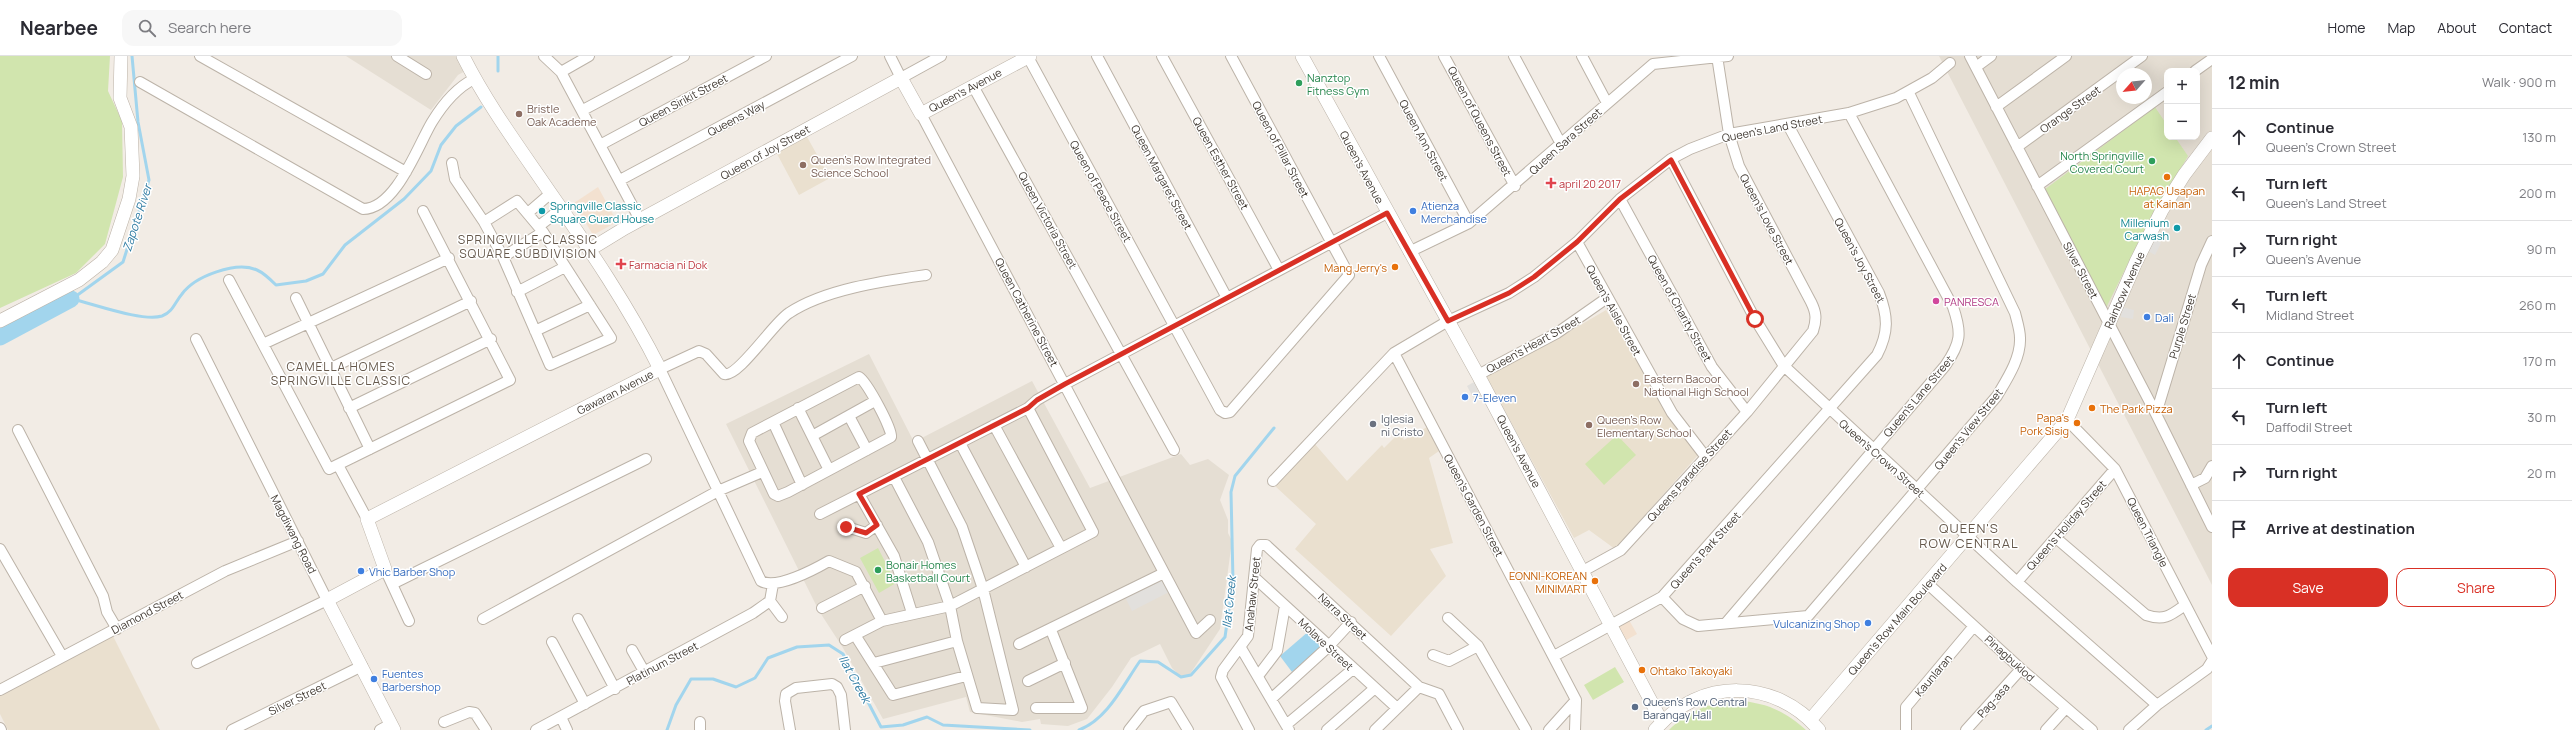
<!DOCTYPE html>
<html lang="en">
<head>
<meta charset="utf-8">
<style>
	body { margin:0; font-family:Manrope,sans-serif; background:#f7f7f7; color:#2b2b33 }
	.controls { position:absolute; right:12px; top:12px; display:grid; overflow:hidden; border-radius:8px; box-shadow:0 4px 16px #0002 }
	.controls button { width:36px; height:36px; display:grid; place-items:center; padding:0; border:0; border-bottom:1px solid #e1e1e2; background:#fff; color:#2b2b33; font:20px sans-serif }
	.compass { position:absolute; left:2116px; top:12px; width:36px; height:36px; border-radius:50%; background:#fff; box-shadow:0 4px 16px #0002; rotate:243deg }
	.stop { position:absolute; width:12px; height:12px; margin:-9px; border:3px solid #d93025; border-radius:50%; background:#fff }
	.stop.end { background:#d93025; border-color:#fff; box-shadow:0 1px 4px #0008 }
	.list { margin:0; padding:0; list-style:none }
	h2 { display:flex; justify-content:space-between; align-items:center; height:52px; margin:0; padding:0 16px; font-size:17px }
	h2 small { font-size:13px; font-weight:400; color:#7c7c81 }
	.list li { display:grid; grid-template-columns:26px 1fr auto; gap:12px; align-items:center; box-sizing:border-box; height:56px; padding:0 16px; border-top:1px solid #e1e1e2 }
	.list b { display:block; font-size:15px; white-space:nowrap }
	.list p { margin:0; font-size:13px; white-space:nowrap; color:#7c7c81 }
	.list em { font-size:13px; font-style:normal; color:#7c7c81 }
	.actions { display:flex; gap:8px; padding:12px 16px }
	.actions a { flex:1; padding:9px 0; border:1px solid #d93025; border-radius:12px; text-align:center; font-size:14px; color:#d93025 }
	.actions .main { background:#d93025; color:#fff }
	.icon { flex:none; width:22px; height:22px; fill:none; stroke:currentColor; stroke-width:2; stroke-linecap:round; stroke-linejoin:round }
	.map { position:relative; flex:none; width:2212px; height:674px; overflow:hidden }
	header { display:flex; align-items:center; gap:24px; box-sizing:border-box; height:56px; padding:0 20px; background:#fff; border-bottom:1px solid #e1e1e2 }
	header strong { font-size:19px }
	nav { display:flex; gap:22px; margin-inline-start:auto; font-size:14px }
	.search { width:280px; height:36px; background:#f7f7f7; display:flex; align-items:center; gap:10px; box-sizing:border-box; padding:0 14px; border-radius:12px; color:#7c7c81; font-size:15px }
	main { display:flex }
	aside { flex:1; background:#fff }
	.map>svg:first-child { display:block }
</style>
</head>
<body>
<header>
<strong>Nearbee</strong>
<div class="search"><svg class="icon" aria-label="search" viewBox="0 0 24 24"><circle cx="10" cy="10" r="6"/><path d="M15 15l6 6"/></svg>Search here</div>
<nav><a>Home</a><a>Map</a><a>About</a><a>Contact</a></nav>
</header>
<main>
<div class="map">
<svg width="2212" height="674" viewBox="0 0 2212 674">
	<rect width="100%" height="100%" fill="#f2ece5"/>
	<path fill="#e5ded3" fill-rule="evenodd" d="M 346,0 L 458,0 L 465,15 L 458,19 L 431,54 Z
		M 1939,0 L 2212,0 L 2212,529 ZM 2167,15 L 2197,15 L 2197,81 L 2167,81 ZM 2122,18 L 2146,18 L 2146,42 L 2122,42 Z
		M 869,298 L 914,386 L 1032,325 L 1090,432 L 1181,398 L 1190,409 L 1208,403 L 1229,419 L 1220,444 L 1228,464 L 1228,477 L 1232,485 L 1220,573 L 1190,618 L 1181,621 L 1172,612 L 1160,588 L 1131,602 L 1112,631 L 1087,663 L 1068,670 L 1041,668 L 1040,663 L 1022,666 L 970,656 L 966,641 L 883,663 L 843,592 L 819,555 L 726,368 Z"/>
	<path fill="#f3e1d0" d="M 598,131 L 617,166 L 593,179 L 574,147 Z
		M 1629,564 L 1637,578 L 1623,586 L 1616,571 Z"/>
	<path fill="#eae0cf" d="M 806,79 L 830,122 L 799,139 L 776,96 Z
		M 1606,254 L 1666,354 L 1698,399 L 1615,493 L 1589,474 L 1574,482 L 1486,320 L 1550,287 Z
		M 1427,371 L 1439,395 L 1429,402 L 1453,487 L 1430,493 L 1446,520 L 1391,580 L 1295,493 L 1316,468 L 1275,430 L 1314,387 L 1347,425 L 1382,389 L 1384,392 L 1400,376 L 1404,384 Z
		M 112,578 L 160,674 L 8,674 L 0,658 L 0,636 Z"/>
	<path fill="#d1e5ae" d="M 0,0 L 110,0 L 108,35 L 122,65 L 123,121 L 105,188 L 76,217 L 0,252 Z
		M 2155,51 L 2167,69 L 2167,81 L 2175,81 L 2188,100 L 2143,177 L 2106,252 L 2044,134 Z
		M 1617,379 L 1636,399 L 1604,429 L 1585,408 Z
		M 878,492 L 896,527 L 879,537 L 860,502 Z
		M 1615,611 L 1624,626 L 1593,644 L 1584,629 Z
		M 1734,644 C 1766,647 1782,653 1806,674 L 1669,674 C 1688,655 1707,648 1734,644 Z"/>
	<path fill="#e2e0dd" d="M 2150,180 L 2161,187 L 2155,199 L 2144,193 Z
		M 2122,251 L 2134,254 L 2133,263 L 2121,261 Z
		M 1474,326 L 1482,342 L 1475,345 L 1467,330 Z
		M 1163,520 L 1171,535 L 1132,555 L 1124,539 Z"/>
	<path fill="#a2d5ed" d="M 1309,575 L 1322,591 L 1292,616 L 1280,600 Z"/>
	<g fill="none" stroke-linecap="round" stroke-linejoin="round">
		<path stroke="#a2d5ed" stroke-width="3" d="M 498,15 L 498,0
			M 72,243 C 94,248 142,266 162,260 C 173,256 175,246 182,238 C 195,220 236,205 257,214 C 264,217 271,224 276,229 L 306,225 L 323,218 L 345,189 L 404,143 L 431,115 L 441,89 L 456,70 L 481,51
			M 72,243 L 123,206 L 149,124 L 138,66 L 132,0
			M 667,674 L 676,649 L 691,623 L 713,623 L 736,631 L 755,622 L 768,602 L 797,591 L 829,589 L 843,598 L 881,671 L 903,669 L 927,661 L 943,669 L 1030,674
			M 1079,674 C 1108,663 1123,629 1140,605 L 1158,606 L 1181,621 L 1191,619 L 1225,581 L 1233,525 L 1231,436 L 1235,420 L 1274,372
			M 2206,674 L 2212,670"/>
		<path stroke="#a2d5ed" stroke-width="17" d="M 0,281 L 71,243"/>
		<g stroke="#bcb3a8" stroke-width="12">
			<path id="minor" d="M 200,0 L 406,116
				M 397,0 L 426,18
				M 544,0 L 561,16 L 640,164
				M 890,0 L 901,22 L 941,0
				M 1097,0 L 1227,242
				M 1162,0 L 1279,214
				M 1379,0 L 1469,167
				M 1444,0 L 1515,130
				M 1514,0 L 1561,88
				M 1582,0 L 1607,47
				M 1970,0 L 2156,358 L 2212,471
				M 1028,1 L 1220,354 L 1225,357 L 1230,356 L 1349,219 L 1231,0
				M 1976,11 L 1991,0
				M 2195,15 L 2212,3
				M 561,16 L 589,0
				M 140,26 L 363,153 C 396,153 418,89 432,66 C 443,48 456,32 474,23
				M 973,30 L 1174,394
				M 1996,51 L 2066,0
				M 583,54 L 684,0
				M 921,58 L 1196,577 L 1210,564
				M 600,89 L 766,0
				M 2017,91 L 2142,0
				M 1671,103 L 1755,263 L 1784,310 L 2017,526 L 2157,649
				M 452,107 L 455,123 L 484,166 L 503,201 L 550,309 L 611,282 L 543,176 L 517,145 L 484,166
				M 620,124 L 852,0
				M 2037,130 L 2167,36
				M 1620,143 L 1712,311 L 1747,356
				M 529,156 L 551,137
				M 539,170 L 561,153
				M 1577,186 L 1672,357 L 1705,400
				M 1409,196 L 1469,167 L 1653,8 L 1728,0
				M 503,201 L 543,176
				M 229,224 L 329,413 L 510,324 L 423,155
				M 517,236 L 565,211
				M 296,242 L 370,393
				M 535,275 L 590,249
				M 196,283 L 327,544 L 197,607
				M 263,288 L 449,202
				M 1394,297 L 1576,644 L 1575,674
				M 329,313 L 471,245
				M 1478,319 L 1557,277 L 1607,242
				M 859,321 C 867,326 893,374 891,381 L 788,436 L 778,440 L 774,438 L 749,385 L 752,377 Z
				M 349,352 L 491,283
				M 798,352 L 829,414
				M 2156,358 L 2201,209 L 2212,185
				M 849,360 L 867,394
				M 2067,364 L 2115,413 L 2212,600
				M 773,366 L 802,429
				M 994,369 L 1061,492
				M 18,374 L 103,540 L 107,556 L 117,573
				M 812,380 L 875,345
				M 960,387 L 1026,511
				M 338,409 L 367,463
				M 894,421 L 928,486 L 950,550 L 957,585 L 977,652 L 1013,654 L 983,533 L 962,471 L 918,385
				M 1273,425 L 1394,297 L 1448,265 L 1509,237 L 1534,221 L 1577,186 L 1620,143 L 1671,103 L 1690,93 L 1729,78 L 1849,57 L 1896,42 L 1932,22 L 1950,7
				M 2191,429 L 2205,422 L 2212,410
				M 859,438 L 894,500 L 912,557
				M 820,458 L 1028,352 L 1037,344 L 1065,328 L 1387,157
				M 847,471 L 866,477 L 877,469
				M 2056,482 L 2146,559 C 2164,565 2170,560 2185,549
				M 0,493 L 62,600
				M 385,513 L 409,565
				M 1583,515 L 1621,494 L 1747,356 L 1813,275 C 1817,263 1816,256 1811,246 L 1739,110 L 1729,78 L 1717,0
				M 1255,522 L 1397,652
				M 2017,526 L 2115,413
				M 392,528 L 646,403
				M 1928,528 L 2021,613 L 2092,674
				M 1662,541 L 1683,563 L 1698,570 L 1808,560 L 1997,340 C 2007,323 2021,302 2020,282 C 2020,274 2017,265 2015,257 L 1909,37
				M 770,545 L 782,561
				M 822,552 L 865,530
				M 1448,562 L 1478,590 L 1526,674
				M 483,563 L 718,435 L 762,416
				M 578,563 L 615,633
				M 882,565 L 856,516 L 829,505 C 815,513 776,534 761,525 L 660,313 L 699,295 L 706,298 L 724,318 C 738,322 774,266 789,257 C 825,233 884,225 926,219
				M 1726,567 L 1945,310 C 1961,287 1962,277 1953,251 L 1849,57
				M 855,579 L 893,639 L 966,620
				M 845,584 L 882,565 L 950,550 L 1093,476 L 1028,352
				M 552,586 L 585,648
				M 1019,588 L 1164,517
				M 1241,592 L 1289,674
				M 632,594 L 645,617
				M 1433,599 L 1449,605 L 1478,590
				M 1554,600 L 1662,541 L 1877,299 C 1889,276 1888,260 1879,237 L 1788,69
				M 874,607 L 957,585
				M 1258,620 L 1277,595 L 1285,550
				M 1028,625 L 1065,607
				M 0,634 L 225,515 L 298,485
				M 1271,643 L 1328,591 L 1351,566
				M 1036,652 L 1082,652 L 1051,574
				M 561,661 L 567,674
				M 444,666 L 469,656 L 475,657 L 486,674
				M 1286,669 L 1353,613
				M 0,672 L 1,674
				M 232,674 L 362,610
				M 380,674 L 391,668
				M 536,674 L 753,557 L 770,545 L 773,528
				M 700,674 L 700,666
				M 790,674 L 785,645 L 786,638 L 796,632 L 832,628 L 837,631 L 841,639 L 845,674
				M 1129,674 L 1144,655 L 1171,646 L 1188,674
				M 1249,674 L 1221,621 L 1223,614 L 1248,580 L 1257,493 L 1260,489 L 1266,489 L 1419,631 L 1439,638 L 1458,674
				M 1327,674 L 1375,632
				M 1375,674 L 1419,631
				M 1549,674 L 1576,644
				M 1906,674 L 1906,651 L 1974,570
				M 1966,674 L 2021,613
				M 2046,674 L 2066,652
				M 2129,674 L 2157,649 L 2207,613 L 2212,605"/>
		</g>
		<g stroke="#bcb3a8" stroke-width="14">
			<path id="tertiary" d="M 1302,0 L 1478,319 L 1662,666
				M 589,194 L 625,172 L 901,22 L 921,58 L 1030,0
				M 0,265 L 79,224 L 102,206 L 112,194 L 129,143 L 133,120 L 131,71 L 120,42 L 121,0
				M 1811,663 L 2067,364 L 2136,206 L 2162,154 L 2184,119 L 2212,82
				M 394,674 L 327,544 L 385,513 L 367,463 L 660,313 C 629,251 589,192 549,135 C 519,91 487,48 463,0
				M 1655,674 C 1699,621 1776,622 1819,674"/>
		</g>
		<use href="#minor" stroke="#fff" stroke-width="10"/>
		<use href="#tertiary" stroke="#fff" stroke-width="13"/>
	</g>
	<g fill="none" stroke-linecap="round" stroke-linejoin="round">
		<path stroke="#d93025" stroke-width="5" d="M 846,471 L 866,477 L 877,469 L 859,438 L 1028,352 L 1037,344 L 1065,328 L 1387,157 L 1448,265 L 1509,237 L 1534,221 L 1577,186 L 1620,143 L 1671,104 L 1755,263"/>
	</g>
	<g fill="#2e9e5b" stroke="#fff" stroke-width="1.5">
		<circle cx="1299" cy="27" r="4"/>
		<circle cx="2152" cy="105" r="4"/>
		<circle cx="878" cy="514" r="4"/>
	</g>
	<g fill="#8d6e63" stroke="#fff" stroke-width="1.5">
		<circle cx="519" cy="58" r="4"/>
		<circle cx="803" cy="109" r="4"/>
		<circle cx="1636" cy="328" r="4"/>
		<circle cx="1589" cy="369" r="4"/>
	</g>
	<g fill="#e8710a" stroke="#fff" stroke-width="1.5">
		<circle cx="2167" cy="121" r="4"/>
		<circle cx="1395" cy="211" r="4"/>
		<circle cx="2092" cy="352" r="4"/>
		<circle cx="2077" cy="367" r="4"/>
		<circle cx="1595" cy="525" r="4"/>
		<circle cx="1642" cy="614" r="4"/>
	</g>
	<g fill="#e0444e" stroke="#fff" stroke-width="1.5">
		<path d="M1549 121h4v4h4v4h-4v4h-4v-4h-4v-4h4z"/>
		<path d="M619 202h4v4h4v4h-4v4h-4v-4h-4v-4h4z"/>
	</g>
	<g fill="#0f9aa8" stroke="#fff" stroke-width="1.5">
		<circle cx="542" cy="155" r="4"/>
		<circle cx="2177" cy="172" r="4"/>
	</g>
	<g fill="#3f7fe0" stroke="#fff" stroke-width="1.5">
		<circle cx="1413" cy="155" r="4"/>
		<circle cx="2147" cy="261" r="4"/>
		<circle cx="1465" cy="341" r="4"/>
		<circle cx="361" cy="515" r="4"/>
		<circle cx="1868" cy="567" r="4"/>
		<circle cx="374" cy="623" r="4"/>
	</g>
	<circle fill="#d1479c" stroke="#fff" stroke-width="1.5" cx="1936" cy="245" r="4"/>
	<circle fill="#6b7280" stroke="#fff" stroke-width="1.5" cx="1373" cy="368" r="4"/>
	<circle fill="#5c6f8a" stroke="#fff" stroke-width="1.5" cx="1635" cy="651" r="4"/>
	<g text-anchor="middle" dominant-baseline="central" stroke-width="3" stroke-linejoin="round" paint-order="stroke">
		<g font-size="11" fill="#27864d" stroke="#fff" text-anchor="start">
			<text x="1307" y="21">Nanztop<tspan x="1307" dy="13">Fitness Gym</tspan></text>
			<text x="2144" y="99" text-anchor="end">North Springville<tspan x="2144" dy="13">Covered Court</tspan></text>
			<text x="886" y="508">Bonair Homes<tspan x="886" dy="13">Basketball Court</tspan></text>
		</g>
		<g font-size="11" fill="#433c35" stroke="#fff">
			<text transform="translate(965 34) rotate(-28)">Queen's Avenue</text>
			<text transform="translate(683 44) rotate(-28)">Queen Sirikit Street</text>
			<text transform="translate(2070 53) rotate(-36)">Orange Street</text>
			<text transform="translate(736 62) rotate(-28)">Queens Way</text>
			<text transform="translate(1480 65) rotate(62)">Queen of Queens Street</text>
			<text transform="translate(1772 72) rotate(-11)">Queen's Land Street</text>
			<text transform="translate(1424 84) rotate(62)">Queen Ann Street</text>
			<text transform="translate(1565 85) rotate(-42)">Queen Sara Street</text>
			<text transform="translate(1281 93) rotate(62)">Queen of Pillar Street</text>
			<text transform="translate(765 96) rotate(-29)">Queen of Joy Street</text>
			<text transform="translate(1221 107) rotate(61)">Queen Esther Street</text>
			<text transform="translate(1362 111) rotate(62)">Queen's Avenue</text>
			<text transform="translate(1162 121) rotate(62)">Queen Margaret Street</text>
			<text transform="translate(1101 135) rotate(61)">Queen of Peace Street</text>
			<text transform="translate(1767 163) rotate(62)">Queen's Love Street</text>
			<text transform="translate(1048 164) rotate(61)">Queen Victoria Street</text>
			<text transform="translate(1860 204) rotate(62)">Queen's Joy Street</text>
			<text transform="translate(2081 214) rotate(62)">Silver Street</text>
			<text transform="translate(2124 234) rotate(-66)">Rainbow Avenue</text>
			<text transform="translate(1680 252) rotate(61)">Queen of Charity Street</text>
			<text transform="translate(1614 254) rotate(61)">Queen's Aisle Street</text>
			<text transform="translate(1027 256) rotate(62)">Queen Catherine Street</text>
			<text transform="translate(2182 270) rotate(-73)">Purple Street</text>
			<text transform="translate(1533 288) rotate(-29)">Queen's Heart Street</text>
			<text transform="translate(615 336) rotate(-27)">Gawaran Avenue</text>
			<text transform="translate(1918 340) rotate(-50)">Queen's Lane Street</text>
			<text transform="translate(1968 373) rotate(-51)">Queen's View Street</text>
			<text transform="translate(1519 395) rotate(62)">Queen's Avenue</text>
			<text transform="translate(1882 402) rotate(42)">Queen's Crown Street</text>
			<text transform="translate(1689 419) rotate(-48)">Queens Paradise Street</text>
			<text transform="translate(1474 449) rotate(62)">Queen's Garden Street</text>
			<text transform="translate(2066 469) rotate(-49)">Queen's Holiday Street</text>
			<text transform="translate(2148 476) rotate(63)">Queen Triangle</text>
			<text transform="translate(294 478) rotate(63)">Magdiwang Road</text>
			<text transform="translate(1705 494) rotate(-48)">Queen's Park Street</text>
			<text transform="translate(1252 538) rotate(-84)">Anahaw Street</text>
			<text transform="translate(147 556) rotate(-28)">Diamond Street</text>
			<text transform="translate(1343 560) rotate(43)">Narra Street</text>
			<text transform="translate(1897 563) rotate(-49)">Queen's Row Main Boulevard</text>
			<text transform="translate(1326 588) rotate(43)">Molave Street</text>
			<text transform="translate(2010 602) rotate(42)">Pinagbuklod</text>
			<text transform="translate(662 607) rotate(-28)">Platinum Street</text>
			<text transform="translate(1933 619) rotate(-50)">Kaunlaran</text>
			<text transform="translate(297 642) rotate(-26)">Silver Street</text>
			<text transform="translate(1993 644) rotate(-48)">Pag-asa</text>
		</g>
		<g font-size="11" fill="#785e54" stroke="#fff" text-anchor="start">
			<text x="527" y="52">Bristle<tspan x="527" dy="13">Oak Academe</tspan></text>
			<text x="811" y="103">Queen's Row Integrated<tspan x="811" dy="13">Science School</tspan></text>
			<text x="1644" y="322">Eastern Bacoor<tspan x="1644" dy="13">National High School</tspan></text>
			<text x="1597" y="363">Queen's Row<tspan x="1597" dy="13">Elementary School</tspan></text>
		</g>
		<g font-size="11" fill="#be3a42" stroke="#fff" text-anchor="start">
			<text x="1559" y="127">april 20 2017</text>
			<text x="629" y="208">Farmacia ni Dok</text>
		</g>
		<g font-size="11" fill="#c56008" stroke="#fff" text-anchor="end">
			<text x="2167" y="134" text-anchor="middle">HAPAG Usapan<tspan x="2167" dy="13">at Kainan</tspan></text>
			<text x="1387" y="211">Mang Jerry's</text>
			<text x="2100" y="352" text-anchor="start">The Park Pizza</text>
			<text x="2069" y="361">Papa's<tspan x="2069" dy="13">Pork Sisig</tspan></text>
			<text x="1587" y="519">EONNI-KOREAN<tspan x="1587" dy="13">MINIMART</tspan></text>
			<text x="1650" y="614" text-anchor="start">Ohtako Takoyaki</text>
		</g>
		<g font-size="11" fill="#0d838f" stroke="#fff" text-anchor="start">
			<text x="550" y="149">Springville Classic<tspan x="550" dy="13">Square Guard House</tspan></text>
			<text x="2169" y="166" text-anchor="end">Millenium<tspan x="2169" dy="13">Carwash</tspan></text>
		</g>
		<g font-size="11" fill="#366cbe" stroke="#fff" text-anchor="start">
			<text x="1421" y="149">Atienza<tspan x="1421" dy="13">Merchandise</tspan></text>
			<text x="2155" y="261">Dali</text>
			<text x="1473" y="341">7-Eleven</text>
			<text x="369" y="515">Vhic Barber Shop</text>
			<text x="1860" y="567" text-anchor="end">Vulcanizing Shop</text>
			<text x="382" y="617">Fuentes<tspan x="382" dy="13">Barbershop</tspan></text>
		</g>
		<g font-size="11" fill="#b23c85" stroke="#fff" text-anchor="start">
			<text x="1944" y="245">PANRESCA</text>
		</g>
		<g font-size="11" fill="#5b616d" stroke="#fff" text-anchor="start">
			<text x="1381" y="362">Iglesia<tspan x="1381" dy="13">ni Cristo</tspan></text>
		</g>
		<g font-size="11" fill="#4e5e75" stroke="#fff" text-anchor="start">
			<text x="1643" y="645">Queen's Row Central<tspan x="1643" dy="13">Barangay Hall</tspan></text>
		</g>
		<g font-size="12" font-style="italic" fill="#307ca3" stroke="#fff">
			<text transform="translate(137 162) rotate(-72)">Zapote River</text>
			<text transform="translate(1229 546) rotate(-84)">Ilat Creek</text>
			<text transform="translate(855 623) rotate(61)">Ilat Creek</text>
		</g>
		<g font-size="12" letter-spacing="1" fill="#66594c" stroke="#fff">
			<text x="528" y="183">SPRINGVILLE CLASSIC<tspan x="528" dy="14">SQUARE SUBDIVISION</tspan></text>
			<text x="341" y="310">CAMELLA HOMES<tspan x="341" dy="14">SPRINGVILLE CLASSIC</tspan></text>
		</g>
		<g font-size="13" letter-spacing="1" fill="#66594c" stroke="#fff">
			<text x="1969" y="472">QUEEN'S<tspan x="1969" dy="15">ROW CENTRAL</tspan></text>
		</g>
	</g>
</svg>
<div class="controls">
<button>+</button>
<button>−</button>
</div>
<svg class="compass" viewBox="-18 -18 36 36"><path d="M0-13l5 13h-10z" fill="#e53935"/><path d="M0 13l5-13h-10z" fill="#7c7c81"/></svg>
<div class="stop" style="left:1755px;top:263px"></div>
<div class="stop end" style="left:846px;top:471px"></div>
</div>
<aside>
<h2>12 min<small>Walk · 900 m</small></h2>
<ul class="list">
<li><svg class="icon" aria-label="ahead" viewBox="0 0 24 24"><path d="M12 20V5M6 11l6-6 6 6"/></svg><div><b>Continue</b><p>Queen's Crown Street</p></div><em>130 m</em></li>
<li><svg class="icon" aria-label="left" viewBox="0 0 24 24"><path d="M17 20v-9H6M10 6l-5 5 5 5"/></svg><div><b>Turn left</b><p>Queen's Land Street</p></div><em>200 m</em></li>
<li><svg class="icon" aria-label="right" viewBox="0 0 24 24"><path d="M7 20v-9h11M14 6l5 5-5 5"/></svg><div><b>Turn right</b><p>Queen's Avenue</p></div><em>90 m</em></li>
<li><svg class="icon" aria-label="left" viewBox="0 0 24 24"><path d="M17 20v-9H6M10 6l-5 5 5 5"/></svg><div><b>Turn left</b><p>Midland Street</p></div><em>260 m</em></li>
<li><svg class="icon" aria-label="ahead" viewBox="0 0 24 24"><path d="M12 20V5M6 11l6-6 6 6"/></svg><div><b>Continue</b></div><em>170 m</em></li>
<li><svg class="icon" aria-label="left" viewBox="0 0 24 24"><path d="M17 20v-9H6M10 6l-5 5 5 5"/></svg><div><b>Turn left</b><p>Daffodil Street</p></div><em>30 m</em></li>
<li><svg class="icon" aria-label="right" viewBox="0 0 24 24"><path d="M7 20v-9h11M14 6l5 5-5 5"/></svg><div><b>Turn right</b></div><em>20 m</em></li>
<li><svg class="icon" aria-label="arrive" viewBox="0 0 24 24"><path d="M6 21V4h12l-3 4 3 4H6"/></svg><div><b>Arrive at destination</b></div></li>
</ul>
<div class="actions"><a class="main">Save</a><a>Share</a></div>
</aside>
</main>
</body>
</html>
